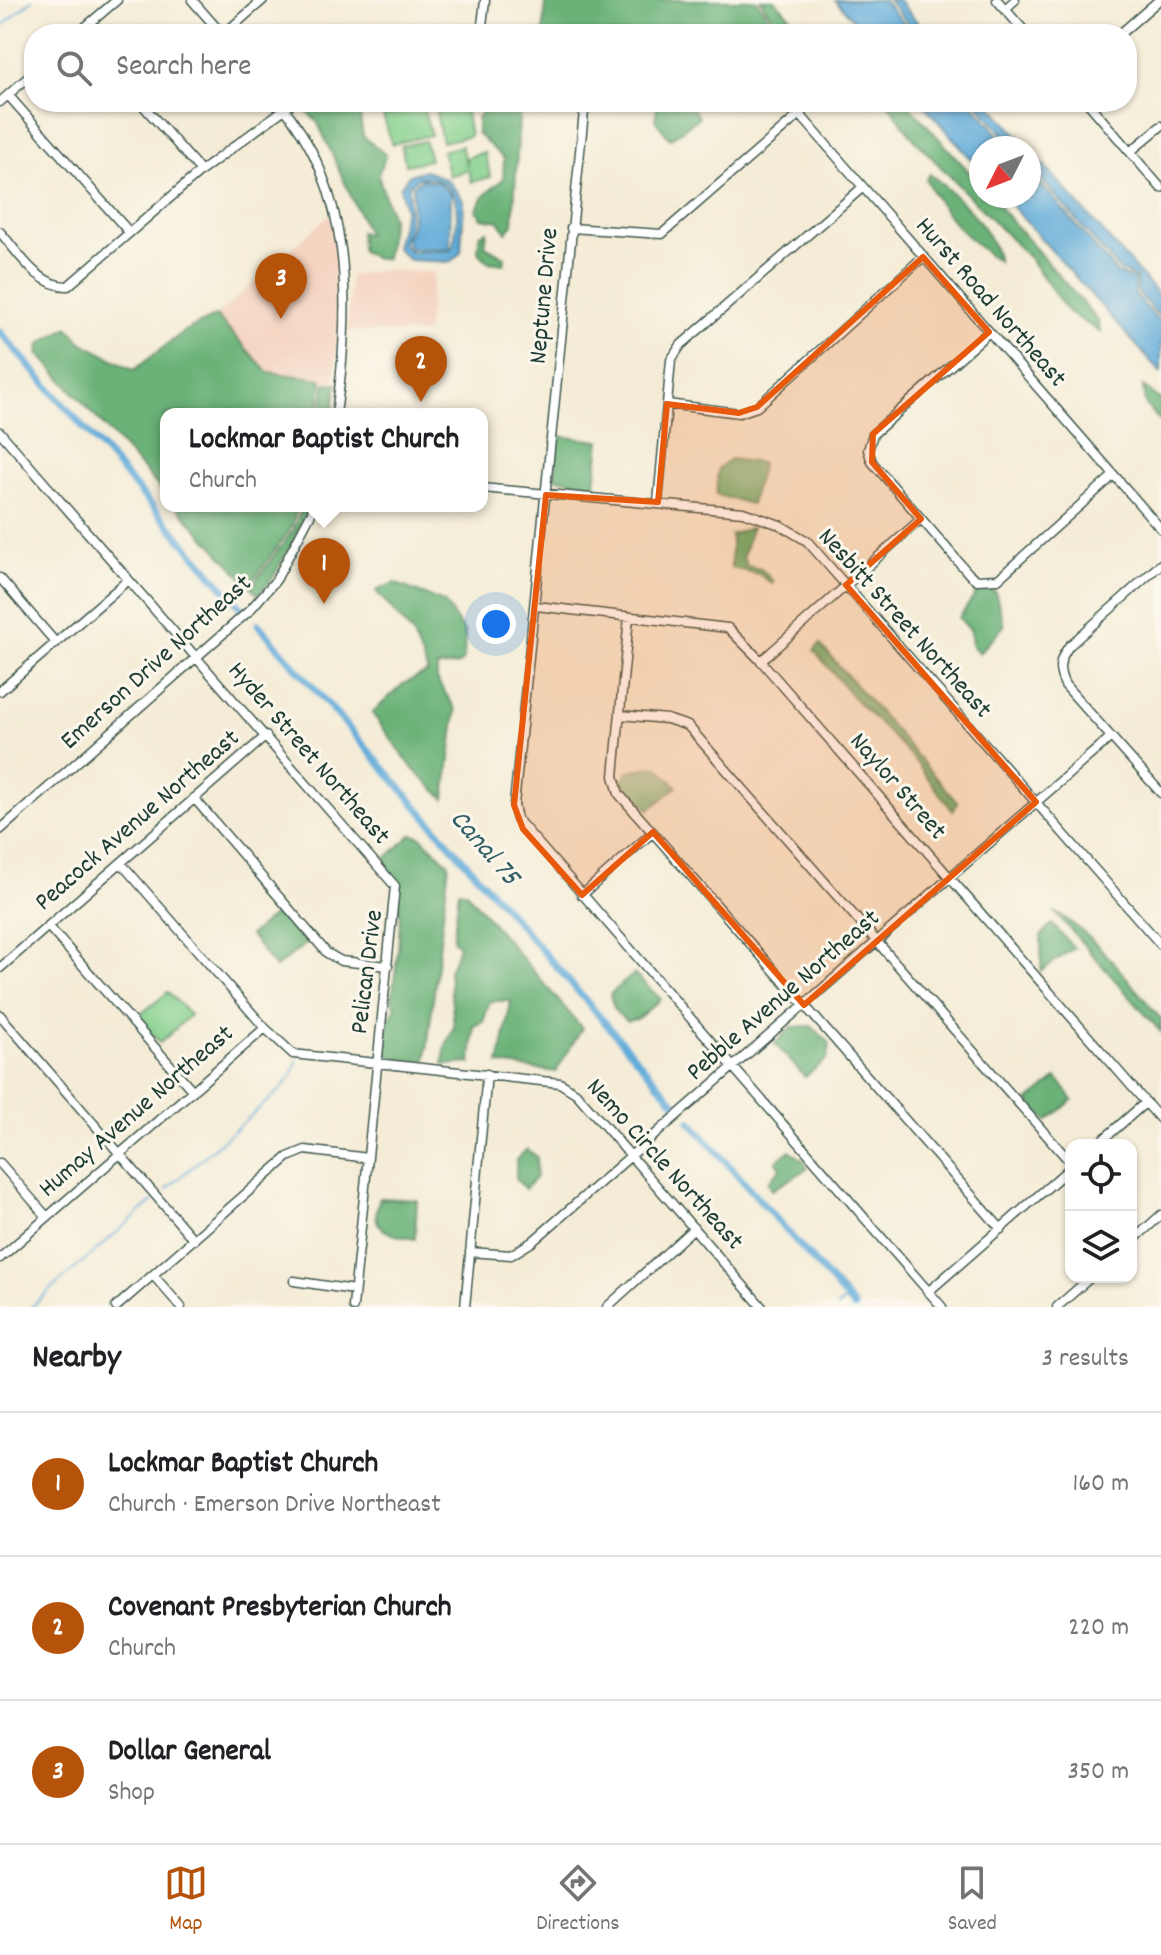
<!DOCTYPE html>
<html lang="en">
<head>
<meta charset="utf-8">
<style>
	body { margin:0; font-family:Dekko,sans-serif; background:#f2f2f2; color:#202124 }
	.controls { position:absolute; right:24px; bottom:24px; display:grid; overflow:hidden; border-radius:16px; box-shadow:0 2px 6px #0004 }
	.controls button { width:72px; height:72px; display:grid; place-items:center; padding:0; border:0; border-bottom:2px solid #e0e0e0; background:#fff; color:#202124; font:40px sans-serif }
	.compass { position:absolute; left:969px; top:136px; width:72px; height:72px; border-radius:50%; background:#fff; box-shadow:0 2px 6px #0004; rotate:228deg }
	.you { position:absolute; left:496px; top:624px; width:28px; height:28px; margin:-20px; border:6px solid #fff; border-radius:50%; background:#1a73e8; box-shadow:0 0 0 12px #1a73e833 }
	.badge { display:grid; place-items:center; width:52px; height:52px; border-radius:50%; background:#b45309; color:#fff; font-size:26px; font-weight:700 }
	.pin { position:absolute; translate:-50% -66px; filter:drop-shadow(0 2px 4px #0008) }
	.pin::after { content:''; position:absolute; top:42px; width:28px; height:24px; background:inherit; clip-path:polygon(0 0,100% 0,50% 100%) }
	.popup { position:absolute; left:160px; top:408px; width:328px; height:104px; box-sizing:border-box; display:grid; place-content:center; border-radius:16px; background:#fff; filter:drop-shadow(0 2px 6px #0005); font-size:26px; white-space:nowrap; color:#757577 }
	.popup b { font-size:30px; color:#202124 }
	.popup::after { content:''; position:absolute; left:50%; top:100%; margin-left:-16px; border:16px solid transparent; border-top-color:#fff }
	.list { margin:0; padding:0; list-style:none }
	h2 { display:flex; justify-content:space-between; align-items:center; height:104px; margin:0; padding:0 32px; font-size:34px }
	h2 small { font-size:26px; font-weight:400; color:#757577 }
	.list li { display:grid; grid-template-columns:52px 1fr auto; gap:24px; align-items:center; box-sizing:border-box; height:144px; padding:0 32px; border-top:2px solid #e0e0e0 }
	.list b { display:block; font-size:30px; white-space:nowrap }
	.list p { margin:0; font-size:26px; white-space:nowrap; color:#757577 }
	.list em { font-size:26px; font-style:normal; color:#757577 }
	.icon { flex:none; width:44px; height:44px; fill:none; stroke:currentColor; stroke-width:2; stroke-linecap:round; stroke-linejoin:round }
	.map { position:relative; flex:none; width:1161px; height:1307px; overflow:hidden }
	.search { position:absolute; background:#fff; box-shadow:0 2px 6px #0004; left:24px; right:24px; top:24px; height:88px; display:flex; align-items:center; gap:20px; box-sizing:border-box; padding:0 28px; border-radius:32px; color:#757577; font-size:30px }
	.sheet { height:536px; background:#fff }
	nav { display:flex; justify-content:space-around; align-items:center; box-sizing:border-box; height:112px; border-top:2px solid #e0e0e0; background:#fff; font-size:22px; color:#757577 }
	nav a { display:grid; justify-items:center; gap:4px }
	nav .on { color:#b45309 }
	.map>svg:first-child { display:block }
</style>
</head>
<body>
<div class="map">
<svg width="1161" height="1307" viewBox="0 0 1161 1307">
	<rect width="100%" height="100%" fill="#fbf7ec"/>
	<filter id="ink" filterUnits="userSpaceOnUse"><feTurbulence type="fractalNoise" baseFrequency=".0125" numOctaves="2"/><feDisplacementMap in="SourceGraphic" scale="16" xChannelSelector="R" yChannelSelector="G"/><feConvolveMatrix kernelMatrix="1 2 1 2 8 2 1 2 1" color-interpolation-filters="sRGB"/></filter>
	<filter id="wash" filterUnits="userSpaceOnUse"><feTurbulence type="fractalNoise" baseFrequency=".006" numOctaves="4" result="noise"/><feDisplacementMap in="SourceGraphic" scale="32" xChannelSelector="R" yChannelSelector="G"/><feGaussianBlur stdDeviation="1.8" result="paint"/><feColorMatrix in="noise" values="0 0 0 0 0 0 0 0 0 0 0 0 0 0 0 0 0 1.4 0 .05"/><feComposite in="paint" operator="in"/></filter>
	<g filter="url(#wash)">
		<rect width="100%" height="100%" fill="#f4ecd6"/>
		<path fill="#f4d3c0" d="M 330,214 L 341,281 L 334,382 L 268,372 L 216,316 Z
			M 385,270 L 434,272 L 426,334 L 348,331 L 350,276 Z"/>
		<path fill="#84d08d" stroke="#528660" stroke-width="2" d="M 434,102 L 464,102 L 470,136 L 442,142 Z
			M 423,107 L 431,135 L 392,144 L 383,116 Z
			M 425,141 L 430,160 L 406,165 L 401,146 Z
			M 461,146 L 467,166 L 466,158 L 484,152 L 491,177 L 472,182 L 468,170 L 449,176 L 442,151 Z
			M 168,992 L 190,1015 L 160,1043 L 137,1017 Z"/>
		<path fill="#6bb278" stroke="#457856" stroke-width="2" d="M 546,0 L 756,0 L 779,33 L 543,34 Z
			M 760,0 L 775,0 L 795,22 L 782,33 Z
			M 309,102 L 364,102 L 360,117 L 363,136 L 386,155 L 378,175 L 392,218 L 386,258 L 376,259 L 361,251 L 360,232 L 368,234 L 318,123 L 307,112 Z
			M 490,102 L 520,102 L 513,224 L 506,232 L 499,221 L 482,218 L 476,210 L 485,195 L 503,179 L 504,159 L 477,133 L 477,118 Z
			M 658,102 L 690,105 L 699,117 L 670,139 L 655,120 Z
			M 887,102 L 906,102 L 981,185 L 981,196 L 990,196 L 1098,321 L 1100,332 L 1068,312 L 1030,259 L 913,138 Z
			M 930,174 C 958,197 990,225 998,261 C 968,241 941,212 926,179 Z
			M 487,231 L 485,246 L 505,257 L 504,264 L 488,262 L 478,252 L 480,234 Z
			M 216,316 L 268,372 L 322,379 L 319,414 L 166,414 L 166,495 L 38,353 L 40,344 L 68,327 L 81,342 L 134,370 L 186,330 Z
			M 325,383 L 337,384 L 332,414 L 322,414 Z
			M 1143,386 L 1161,400 L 1161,422 L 1145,404 Z
			M 559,436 L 600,441 L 595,485 L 555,478 Z
			M 731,459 L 762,463 L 751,504 L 716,495 L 718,468 Z
			M 176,506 L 298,506 L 291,528 L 249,585 Z
			M 302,506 L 311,506 L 273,578 L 258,595 L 251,587 L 294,529 Z
			M 752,527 L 743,556 L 747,566 L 761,569 L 774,582 L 772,584 L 759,574 L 731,568 L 731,535 Z
			M 394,583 L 444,602 L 465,633 L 464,659 L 458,665 L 437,667 L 437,680 L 456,710 L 445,799 L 414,770 L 372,713 L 403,684 L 428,672 L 412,633 L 376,591 Z
			M 980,588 L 995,591 L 1004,626 L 979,653 L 972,646 L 971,631 L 959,618 Z
			M 820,644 L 958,803 L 953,811 L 911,756 L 853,697 L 814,650 Z
			M 657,766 L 677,787 L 649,810 L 622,781 L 628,771 Z
			M 412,834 L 420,836 L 449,864 L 426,1060 C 414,1061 395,1063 386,1053 L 387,1024 L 396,1007 L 392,1000 C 396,955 411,900 384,860 Z
			M 459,890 L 466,892 L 582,1028 L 556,1072 L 499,1064 L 511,1001 L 490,1001 L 483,1022 L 474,1026 L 471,1063 L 443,1065 L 445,1048 L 454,1026 L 449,971 L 459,946 L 453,940 Z
			M 1054,911 C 1097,936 1128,981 1161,1019 L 1161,1032 Z
			M 278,912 L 307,943 L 275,968 L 250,935 Z
			M 1052,924 L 1074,948 L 1041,971 L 1041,936 Z
			M 634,974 L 661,999 L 637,1019 L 626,1021 L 614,1010 L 610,994 Z
			M 811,1026 L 830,1043 L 827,1059 L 805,1077 L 775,1044 L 791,1027 Z
			M 1057,1078 L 1073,1100 L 1047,1121 L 1028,1101 Z
			M 527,1149 L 537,1157 L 536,1177 L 525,1189 L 516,1179 L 516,1160 Z
			M 790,1150 L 804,1161 L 807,1169 L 772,1190 L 768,1182 L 781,1168 L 776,1161 Z
			M 380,1198 L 417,1200 L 415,1239 C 389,1235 367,1230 380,1198 Z"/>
		<path fill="#60abd9" stroke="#407486" stroke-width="2" fill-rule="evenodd" d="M 835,0 L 883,0 L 913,34 L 866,34 Z
			M 888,0 L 898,0 L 928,34 L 917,34 Z
			M 921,102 L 971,102 L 1010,148 L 981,148 L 981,170 Z
			M 976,102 L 988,102 L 1029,148 L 1015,148 Z
			M 1029,148 L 1161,298 L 1161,318 L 1138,293 L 1136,277 L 1120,271 L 1029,165 Z
			M 425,170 L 448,180 L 464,201 L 461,252 L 451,262 L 409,260 L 396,248 L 405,209 L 400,187 L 409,175 ZM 420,177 C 464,178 460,218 452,250 L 410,252 L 403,242 L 409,224 L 409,185 Z
			M 1029,170 L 1118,274 L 1134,279 L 1135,295 L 1161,323 L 1161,373 L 1003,196 L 1029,196 Z
			M 422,179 L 439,183 L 451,194 L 450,248 L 411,249 L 406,240 L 412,224 L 413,186 Z"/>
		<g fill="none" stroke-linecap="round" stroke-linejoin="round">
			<path stroke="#60abd9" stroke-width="2" d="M 0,28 L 32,0
				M 167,1189 L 279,1091 L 291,1077 L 297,1061
				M 31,1307 L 153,1201
				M 837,1307 L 846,1299"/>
			<path stroke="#60abd9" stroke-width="7" d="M 0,332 L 241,608
				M 258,624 L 675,1103
				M 690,1121 L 854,1307"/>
		</g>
	</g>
	<g filter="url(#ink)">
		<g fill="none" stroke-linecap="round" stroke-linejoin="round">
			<g stroke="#3f574c" stroke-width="11">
				<path id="minor" d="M 192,0 L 222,34
					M 997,0 L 1027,34
					M 1005,9 L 1015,0
					M 77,34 L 117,0
					M 224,34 L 263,0
					M 370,34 L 382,30 L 441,34
					M 481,34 L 485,0
					M 1120,34 L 1159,0
					M 8,95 L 129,232
					M 0,102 L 34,72
					M 140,102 L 201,171
					M 279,102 C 354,190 351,307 336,414
					M 585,102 L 514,805 L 517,819 L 942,1307
					M 789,102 L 1161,529
					M 1087,102 L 1161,188
					M 1130,152 L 1161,126
					M 571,228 L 662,234 L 800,114
					M 0,232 C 18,252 38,287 68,286 L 201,171 L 294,102
					M 989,332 L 873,434 L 868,450 L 872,462 L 969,574 L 977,580 L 998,579 L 1114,475
					M 667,404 L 739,413 L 757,407 L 923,257
					M 0,432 L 395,886 L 353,1307
					M 482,488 L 743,512 L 780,525 L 807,541 L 1161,945
					M 658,502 L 671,360 L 681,345 L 863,187
					M 1161,564 L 1069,646 C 1059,660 1057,669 1065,685 L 1161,793
					M 0,578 L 56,643
					M 536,606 L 728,628 L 761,661 L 1161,1120
					M 629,617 L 614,776 L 619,794 L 1001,1229
					M 761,661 L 921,519
					M 0,691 L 128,580
					M 620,715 L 667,719 L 688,726 L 1071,1163
					M 194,798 L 327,953 L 341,961 L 388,966
					M 0,830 L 250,610 L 276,580 L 315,506
					M 121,863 L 265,1028 L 293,1054 L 560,1083 L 576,1093 L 762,1307
					M 582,895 L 653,832
					M 48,926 L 193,1091
					M 0,968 L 266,736
					M 0,1015 L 194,1240
					M 1097,1145 L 1146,1102
					M 0,1163 L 47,1217
					M 1131,1242 L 1161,1215
					M 470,1252 L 511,1255 L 532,1242 L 1111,737
					M 0,1258 L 265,1028
					M 153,1275 L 181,1307
					M 294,1281 L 354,1290
					M 928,1292 L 1071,1167
					M 116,1307 L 288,1157 L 305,1150 L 368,1158
					M 465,1307 L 487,1074
					M 607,1307 L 694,1228
					M 1057,1307 L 1091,1277"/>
			</g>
			<use href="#minor" stroke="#fff" stroke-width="8"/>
		</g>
	</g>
	<path fill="#e8590c" fill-opacity="0.2" stroke="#e8590c" stroke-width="6" stroke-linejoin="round" d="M 923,257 L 989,332 L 873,434 L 872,462 L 921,519 L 846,585 L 1036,802 L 804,1005 L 653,832 L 582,895 L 523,829 L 514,805 L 546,495 L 658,502 L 667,404 L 739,413 L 757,407 Z"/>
	<g text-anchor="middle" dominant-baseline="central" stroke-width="6" stroke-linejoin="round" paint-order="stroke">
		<g font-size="26" fill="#1f3d34" stroke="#fbf7ec">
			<text transform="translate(545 296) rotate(-85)">Neptune Drive</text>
			<text transform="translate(990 303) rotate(49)">Hurst Road Northeast</text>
			<text transform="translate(904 624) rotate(48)">Nesbitt Street Northeast</text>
			<text transform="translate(157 663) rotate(-42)">Emerson Drive Northeast</text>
			<text transform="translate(308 754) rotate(49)">Hyder Street Northeast</text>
			<text transform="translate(897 787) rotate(49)">Naylor Street</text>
			<text transform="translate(138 821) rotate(-41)">Peacock Avenue Northeast</text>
			<text transform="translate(368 972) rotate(-83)">Pelican Drive</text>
			<text transform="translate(784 996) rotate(-41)">Pebble Avenue Northeast</text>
			<text transform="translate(137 1112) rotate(-41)">Humay Avenue Northeast</text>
			<text transform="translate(664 1165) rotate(48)">Nemo Circle Northeast</text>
		</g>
		<g font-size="28" font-style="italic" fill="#325e66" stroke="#fbf7ec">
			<text transform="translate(483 849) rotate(49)">Canal 75</text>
		</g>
	</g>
</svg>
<div class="controls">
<button><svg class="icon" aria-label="locate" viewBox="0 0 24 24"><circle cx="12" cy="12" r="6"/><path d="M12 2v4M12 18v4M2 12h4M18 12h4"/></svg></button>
<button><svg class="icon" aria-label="layers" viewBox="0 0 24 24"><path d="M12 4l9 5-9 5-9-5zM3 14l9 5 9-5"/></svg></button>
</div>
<svg class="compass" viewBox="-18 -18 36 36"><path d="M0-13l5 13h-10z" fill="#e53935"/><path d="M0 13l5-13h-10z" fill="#757577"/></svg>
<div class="you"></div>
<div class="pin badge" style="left:324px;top:604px">1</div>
<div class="popup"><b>Lockmar Baptist Church</b>Church</div>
<div class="pin badge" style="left:421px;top:402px">2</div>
<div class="pin badge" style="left:281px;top:319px">3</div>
<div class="search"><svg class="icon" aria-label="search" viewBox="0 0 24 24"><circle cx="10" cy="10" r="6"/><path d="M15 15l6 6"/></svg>Search here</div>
</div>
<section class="sheet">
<h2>Nearby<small>3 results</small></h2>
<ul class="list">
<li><span class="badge">1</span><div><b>Lockmar Baptist Church</b><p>Church · Emerson Drive Northeast</p></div><em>160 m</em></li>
<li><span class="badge">2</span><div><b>Covenant Presbyterian Church</b><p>Church</p></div><em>220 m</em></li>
<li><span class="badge">3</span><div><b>Dollar General</b><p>Shop</p></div><em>350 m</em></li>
</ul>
</section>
<nav>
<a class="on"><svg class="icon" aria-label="map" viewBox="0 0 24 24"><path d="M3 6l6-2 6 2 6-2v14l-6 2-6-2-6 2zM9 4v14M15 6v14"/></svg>Map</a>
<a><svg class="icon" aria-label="directions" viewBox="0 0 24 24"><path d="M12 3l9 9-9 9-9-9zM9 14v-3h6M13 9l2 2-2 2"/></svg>Directions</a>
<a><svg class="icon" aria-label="saved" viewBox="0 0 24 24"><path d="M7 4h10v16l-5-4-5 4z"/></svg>Saved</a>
</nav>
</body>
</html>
